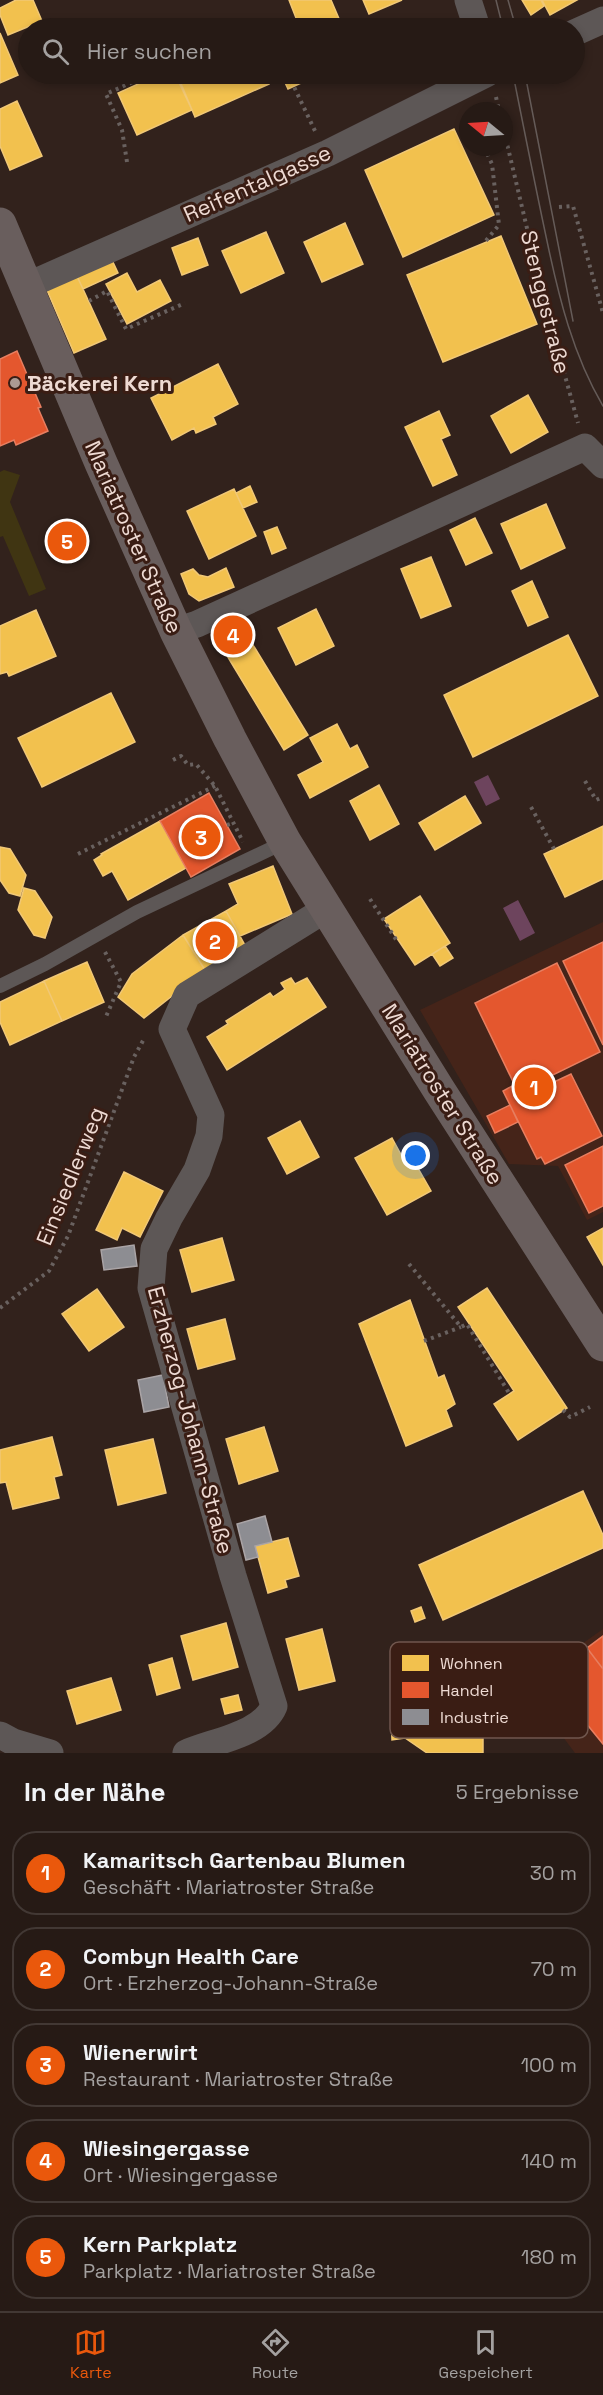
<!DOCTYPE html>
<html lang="de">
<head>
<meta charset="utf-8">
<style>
	body { margin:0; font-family:"Space Grotesk",sans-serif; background:#322722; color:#f1f3f6 }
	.compass { position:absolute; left:459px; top:102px; width:54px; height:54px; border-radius:50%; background:#261a15; box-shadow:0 3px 9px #0003; rotate:288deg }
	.you { position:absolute; left:416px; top:1156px; width:21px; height:21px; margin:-15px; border:4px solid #fff; border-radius:50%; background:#1a73e8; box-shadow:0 0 0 9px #1a73e833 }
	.badge { display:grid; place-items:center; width:39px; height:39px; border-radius:50%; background:#ea580c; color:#fff; font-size:20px; font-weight:700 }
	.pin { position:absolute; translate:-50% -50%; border:3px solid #fff; box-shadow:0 2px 6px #0006 }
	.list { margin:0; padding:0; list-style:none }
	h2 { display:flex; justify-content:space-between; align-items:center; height:78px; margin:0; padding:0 24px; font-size:26px }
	h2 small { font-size:20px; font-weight:400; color:#a4a1a0 }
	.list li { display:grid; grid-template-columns:39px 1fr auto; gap:18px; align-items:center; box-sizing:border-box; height:84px; margin:0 12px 12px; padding:0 12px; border:2px solid #423834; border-radius:24px }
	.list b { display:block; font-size:22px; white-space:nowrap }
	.list p { margin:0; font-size:20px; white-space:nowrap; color:#a4a1a0 }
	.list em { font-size:20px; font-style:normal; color:#a4a1a0 }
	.icon { flex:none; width:33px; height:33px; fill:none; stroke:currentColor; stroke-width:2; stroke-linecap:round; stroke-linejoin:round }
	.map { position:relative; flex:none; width:603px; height:1753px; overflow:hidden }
	.search { position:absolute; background:#261a15; box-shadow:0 3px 9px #0003; left:18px; right:18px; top:18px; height:66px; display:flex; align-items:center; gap:15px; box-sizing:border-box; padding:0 21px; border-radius:33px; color:#a4a1a0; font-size:22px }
	.sheet { height:558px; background:#261a15 }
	nav { display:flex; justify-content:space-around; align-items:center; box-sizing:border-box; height:84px; border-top:2px solid #423834; background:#261a15; font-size:16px; color:#a4a1a0 }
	nav a { display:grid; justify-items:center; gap:3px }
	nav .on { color:#ea580c }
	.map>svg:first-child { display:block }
</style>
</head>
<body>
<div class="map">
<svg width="603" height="1753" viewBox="0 0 603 1753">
	<rect width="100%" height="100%" fill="#32221c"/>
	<path fill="#452419" d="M 603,922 L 603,1212 L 587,1220 L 558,1166 L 509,1164 L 420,1010 Z
		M 603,1629 L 603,1753 L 575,1753 L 524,1685 Z"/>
	<path fill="#403512" d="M 4,470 L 20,475 L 10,502 L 46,589 L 29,596 L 3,536 L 0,537 L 0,472 Z"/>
	<path fill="#6d445d" d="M 488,775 L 500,799 L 486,806 L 474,782 Z
		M 518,900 L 535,933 L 520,941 L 503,908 Z"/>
	<path fill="#f2c14e" stroke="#f1c876" stroke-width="1.5" d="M 16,0 L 33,0 L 42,21 L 8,35 L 0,15 L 0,8 Z
		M 289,0 L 331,0 L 343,28 L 272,28 L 296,18 Z
		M 363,0 L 402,0 L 369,14 Z
		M 522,0 L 541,0 L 544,6 L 531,15 Z
		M 542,0 L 577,0 L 550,15 Z
		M 0,33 L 18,75 L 0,83 Z
		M 160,74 L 175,74 L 192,110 L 137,135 L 118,93 Z
		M 177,74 L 265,74 L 269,84 L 195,117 Z
		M 265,74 L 321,74 L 288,89 L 281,74 L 268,81 Z
		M 17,101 L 42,156 L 10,170 L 0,146 L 0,109 Z
		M 454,129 L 494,215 L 403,257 L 365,170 Z
		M 345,223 L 363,264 L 322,282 L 304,242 Z
		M 266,232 L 284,273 L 241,293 L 222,251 Z
		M 501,236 L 537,324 L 443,362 L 407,275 Z
		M 198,238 L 208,265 L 182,275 L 172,248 Z
		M 112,260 L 118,273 L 83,289 L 77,276 Z
		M 127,273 L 137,292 L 160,280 L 171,301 L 127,324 L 106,284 Z
		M 77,276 L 106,339 L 74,353 L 47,290 Z
		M 218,364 L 238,404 L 213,417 L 216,424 L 196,433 L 194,428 L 172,440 L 151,398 Z
		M 528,395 L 548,432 L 511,453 L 491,416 Z
		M 439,411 L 450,435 L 441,439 L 457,475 L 433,486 L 405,427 Z
		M 250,486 L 257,502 L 243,508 L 236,493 Z
		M 234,489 L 256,536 L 209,559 L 187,511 Z
		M 546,504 L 565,548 L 521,569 L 501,524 Z
		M 475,518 L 492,553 L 466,565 L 450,530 Z
		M 277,527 L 286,548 L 272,554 L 264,532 Z
		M 431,557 L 451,606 L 421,618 L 401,569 Z
		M 226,568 L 234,587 L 199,601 L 189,594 L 181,574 L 193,569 L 199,575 L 208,577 Z
		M 532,581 L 548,617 L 528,626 L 512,591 Z
		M 316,609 L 334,646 L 296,665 L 278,628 Z
		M 36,610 L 56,656 L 9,676 L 7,672 L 0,674 L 0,626 Z
		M 242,621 L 249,638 L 223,649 L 217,631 Z
		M 568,635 L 598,696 L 473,757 L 444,695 Z
		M 250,640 L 308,735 L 284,750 L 226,654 Z
		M 111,693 L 135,742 L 42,787 L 18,738 Z
		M 337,724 L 350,749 L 357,745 L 368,767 L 310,798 L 298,775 L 323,762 L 310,738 Z
		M 379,785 L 399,824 L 370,840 L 350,801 Z
		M 465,796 L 481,823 L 435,850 L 419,823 Z
		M 160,821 L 186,868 L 128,900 L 112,871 L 103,876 L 94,860 L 102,855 L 101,854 Z
		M 603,826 L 603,879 L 565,897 L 544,854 Z
		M 0,847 L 10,849 L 26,875 L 20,896 L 9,893 L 0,880 Z
		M 273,866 L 292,914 L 240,936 L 226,911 L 238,904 L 229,884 Z
		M 24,888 L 35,891 L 52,917 L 45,938 L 34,935 L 18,910 Z
		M 420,896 L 450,943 L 415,965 L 384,919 Z
		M 226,911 L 246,947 L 205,970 L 183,935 Z
		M 183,935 L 205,970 L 144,1018 L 118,997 L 132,974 Z
		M 445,946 L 453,958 L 440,966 L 432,954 Z
		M 87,962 L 104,1002 L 62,1021 L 44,981 Z
		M 291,978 L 295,984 L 307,978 L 326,1007 L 227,1070 L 207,1037 L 228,1024 L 226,1021 L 270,993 L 273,997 L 285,989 L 281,983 Z
		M 44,981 L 62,1021 L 10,1045 L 0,1022 L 0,1002 Z
		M 300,1121 L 319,1157 L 287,1174 L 268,1138 Z
		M 392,1138 L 404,1160 L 411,1156 L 431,1191 L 387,1215 L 355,1158 Z
		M 124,1172 L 163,1191 L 140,1237 L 122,1228 L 117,1240 L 96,1230 Z
		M 603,1228 L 603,1265 L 587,1237 Z
		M 222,1238 L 234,1280 L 192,1292 L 180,1250 Z
		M 487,1288 L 567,1408 L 518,1440 L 494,1404 L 514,1391 L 458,1307 Z
		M 97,1289 L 124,1327 L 89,1351 L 62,1314 Z
		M 410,1300 L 438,1378 L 444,1375 L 455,1404 L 446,1410 L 452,1426 L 406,1446 L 359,1324 Z
		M 225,1319 L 235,1359 L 198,1369 L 187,1329 Z
		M 264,1427 L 278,1471 L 239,1484 L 226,1439 Z
		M 52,1437 L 62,1475 L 54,1477 L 59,1498 L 13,1509 L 6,1482 L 0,1483 L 0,1450 Z
		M 153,1439 L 166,1493 L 118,1505 L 105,1450 Z
		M 583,1491 L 603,1535 L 603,1548 L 443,1620 L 419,1565 Z
		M 288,1538 L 299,1576 L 285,1580 L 287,1587 L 268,1593 L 255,1546 Z
		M 421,1607 L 425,1618 L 415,1622 L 411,1611 Z
		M 226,1623 L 238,1667 L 193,1680 L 181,1636 Z
		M 322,1629 L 335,1681 L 299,1690 L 286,1639 Z
		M 172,1658 L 180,1688 L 157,1695 L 149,1665 Z
		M 111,1678 L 121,1710 L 77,1724 L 67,1691 Z
		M 463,1691 L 493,1720 L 483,1731 L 483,1753 L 427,1753 L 405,1738 L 392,1740 L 391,1711 L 451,1704 Z
		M 238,1695 L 242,1710 L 225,1714 L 221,1699 Z"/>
	<path fill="#e4572e" stroke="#e77e60" stroke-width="1.5" d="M 17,351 L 41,407 L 38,408 L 48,431 L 16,445 L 14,440 L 0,446 L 0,359 Z
		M 209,793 L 240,849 L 191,877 L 160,821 Z
		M 603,942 L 603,1045 L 563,961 Z
		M 557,963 L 600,1052 L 518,1092 L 475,1003 Z
		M 571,1074 L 602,1136 L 545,1164 L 541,1157 L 537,1159 L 503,1091 L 514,1085 L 518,1092 L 551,1076 L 554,1082 Z
		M 510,1105 L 518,1122 L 495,1133 L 487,1116 Z
		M 603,1146 L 603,1206 L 589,1213 L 565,1165 Z
		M 603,1636 L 603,1669 L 587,1648 Z
		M 587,1648 L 603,1669 L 603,1744 L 550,1679 Z"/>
	<path fill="#8d8d92" stroke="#aaa4a6" stroke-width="1.5" d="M 134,1245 L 137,1266 L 104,1270 L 101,1250 Z
		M 163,1375 L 169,1407 L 144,1412 L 138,1380 Z
		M 265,1516 L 272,1542 L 255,1546 L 258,1557 L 246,1560 L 237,1524 Z"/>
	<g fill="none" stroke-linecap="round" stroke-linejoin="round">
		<path stroke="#69615f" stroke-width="4" stroke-dasharray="3 4.5" stroke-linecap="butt" d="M 288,74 L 315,131
			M 496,97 L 499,111
			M 504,131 L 543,296 L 578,423
			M 484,147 L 492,164 L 499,225 L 484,243
			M 127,162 L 122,130 L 106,94 L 150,74
			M 559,207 L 573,206 L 603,313
			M 89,301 L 107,291 L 126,329 L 185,303
			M 173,760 L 181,756 L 188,765 L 196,764 L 215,786 L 243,842
			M 585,781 L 596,800 L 603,797
			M 531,807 L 554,849
			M 227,825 L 233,823
			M 78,854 L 215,786
			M 370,899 L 397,941
			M 105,952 L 121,982 L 105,1019
			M 409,1264 L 461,1327 L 467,1324 L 509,1393
			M 0,1308 L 49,1271 L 68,1236 L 134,1057 L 145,1037
			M 424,1341 L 461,1327
			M 563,1410 L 570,1417 L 590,1407"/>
		<path stroke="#5d5756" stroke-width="14" d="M 0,986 L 45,964 L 137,912 L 285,842"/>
		<path stroke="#5d5756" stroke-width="27" d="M 468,0 L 477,28
			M 574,33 L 603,20
			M 24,281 L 40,280 L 328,153 L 486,74
			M 176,631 L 197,624 L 585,447 L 603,465
			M 0,1735 L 13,1742 L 50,1753
			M 186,1753 C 213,1741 262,1735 274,1706 L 233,1576 L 151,1288 L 154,1249 L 169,1218 L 197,1170 L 209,1136 L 211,1115 L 172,1029 L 187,995 L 326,909"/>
		<path stroke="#695e5d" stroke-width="33" d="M 0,224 L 101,463 L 176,631 L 230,739 L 285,842 L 439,1090 L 603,1345"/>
		<path stroke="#655b58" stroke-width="1.5" d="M 496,0 L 503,28
			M 508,0 L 516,28
			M 513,74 C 524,129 535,185 547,241 C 559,298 573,355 603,406
			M 525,74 L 573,321"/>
	</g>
	<circle fill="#ac9a93" stroke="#3a1d14" stroke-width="2" cx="15" cy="383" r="6"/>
	<g text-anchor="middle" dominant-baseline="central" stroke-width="6" stroke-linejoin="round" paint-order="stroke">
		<g font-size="22" fill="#eedad3" stroke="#3a1d14">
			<text transform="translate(257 183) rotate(-24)">Reifentalgasse</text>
			<text transform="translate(546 302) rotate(76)">Stenggstraße</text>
			<text transform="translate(134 537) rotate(66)">Mariatroster Straße</text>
			<text transform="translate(443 1094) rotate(58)">Mariatroster Straße</text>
			<text transform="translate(70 1176) rotate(-68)">Einsiedlerweg</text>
			<text transform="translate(191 1420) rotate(75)">Erzherzog-Johann-Straße</text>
		</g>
		<g font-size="22" font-weight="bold" fill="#eedad3" stroke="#3a1d14" text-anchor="start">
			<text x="27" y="383">Bäckerei Kern</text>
		</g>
	</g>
	<rect x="390" y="1642" width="198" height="96" rx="9" fill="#3a1d14" stroke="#70564d" stroke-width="1.5"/>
	<rect x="402" y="1655" width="27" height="16" fill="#f2c14e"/>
	<rect x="402" y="1682" width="27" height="16" fill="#e4572e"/>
	<rect x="402" y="1709" width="27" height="16" fill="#8d8d92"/>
	<g font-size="16" fill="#eedad3">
		<text x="440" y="1669">Wohnen</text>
		<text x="440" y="1696">Handel</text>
		<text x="440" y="1723">Industrie</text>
	</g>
</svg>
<svg class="compass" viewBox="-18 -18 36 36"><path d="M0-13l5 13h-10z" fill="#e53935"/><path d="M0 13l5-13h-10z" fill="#a4a1a0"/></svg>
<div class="you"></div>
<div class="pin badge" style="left:534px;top:1087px">1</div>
<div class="pin badge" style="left:215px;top:941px">2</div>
<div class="pin badge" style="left:201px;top:837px">3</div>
<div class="pin badge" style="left:233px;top:635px">4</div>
<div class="pin badge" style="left:67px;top:541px">5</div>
<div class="search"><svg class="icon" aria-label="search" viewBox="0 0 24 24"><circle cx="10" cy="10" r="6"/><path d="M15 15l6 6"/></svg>Hier suchen</div>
</div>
<section class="sheet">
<h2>In der Nähe<small>5 Ergebnisse</small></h2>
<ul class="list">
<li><span class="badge">1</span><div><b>Kamaritsch Gartenbau Blumen</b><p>Geschäft · Mariatroster Straße</p></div><em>30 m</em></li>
<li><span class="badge">2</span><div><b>Combyn Health Care</b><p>Ort · Erzherzog-Johann-Straße</p></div><em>70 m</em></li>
<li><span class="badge">3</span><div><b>Wienerwirt</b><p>Restaurant · Mariatroster Straße</p></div><em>100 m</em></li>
<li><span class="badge">4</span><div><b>Wiesingergasse</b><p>Ort · Wiesingergasse</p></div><em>140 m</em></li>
<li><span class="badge">5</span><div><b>Kern Parkplatz</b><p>Parkplatz · Mariatroster Straße</p></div><em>180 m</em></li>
</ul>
</section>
<nav>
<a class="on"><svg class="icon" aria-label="map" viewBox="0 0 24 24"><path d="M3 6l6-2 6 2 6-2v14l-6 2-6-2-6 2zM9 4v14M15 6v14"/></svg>Karte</a>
<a><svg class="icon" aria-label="directions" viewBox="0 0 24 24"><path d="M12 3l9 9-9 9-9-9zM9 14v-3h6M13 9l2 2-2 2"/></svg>Route</a>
<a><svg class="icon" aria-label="saved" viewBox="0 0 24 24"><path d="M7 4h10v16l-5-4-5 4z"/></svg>Gespeichert</a>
</nav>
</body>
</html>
